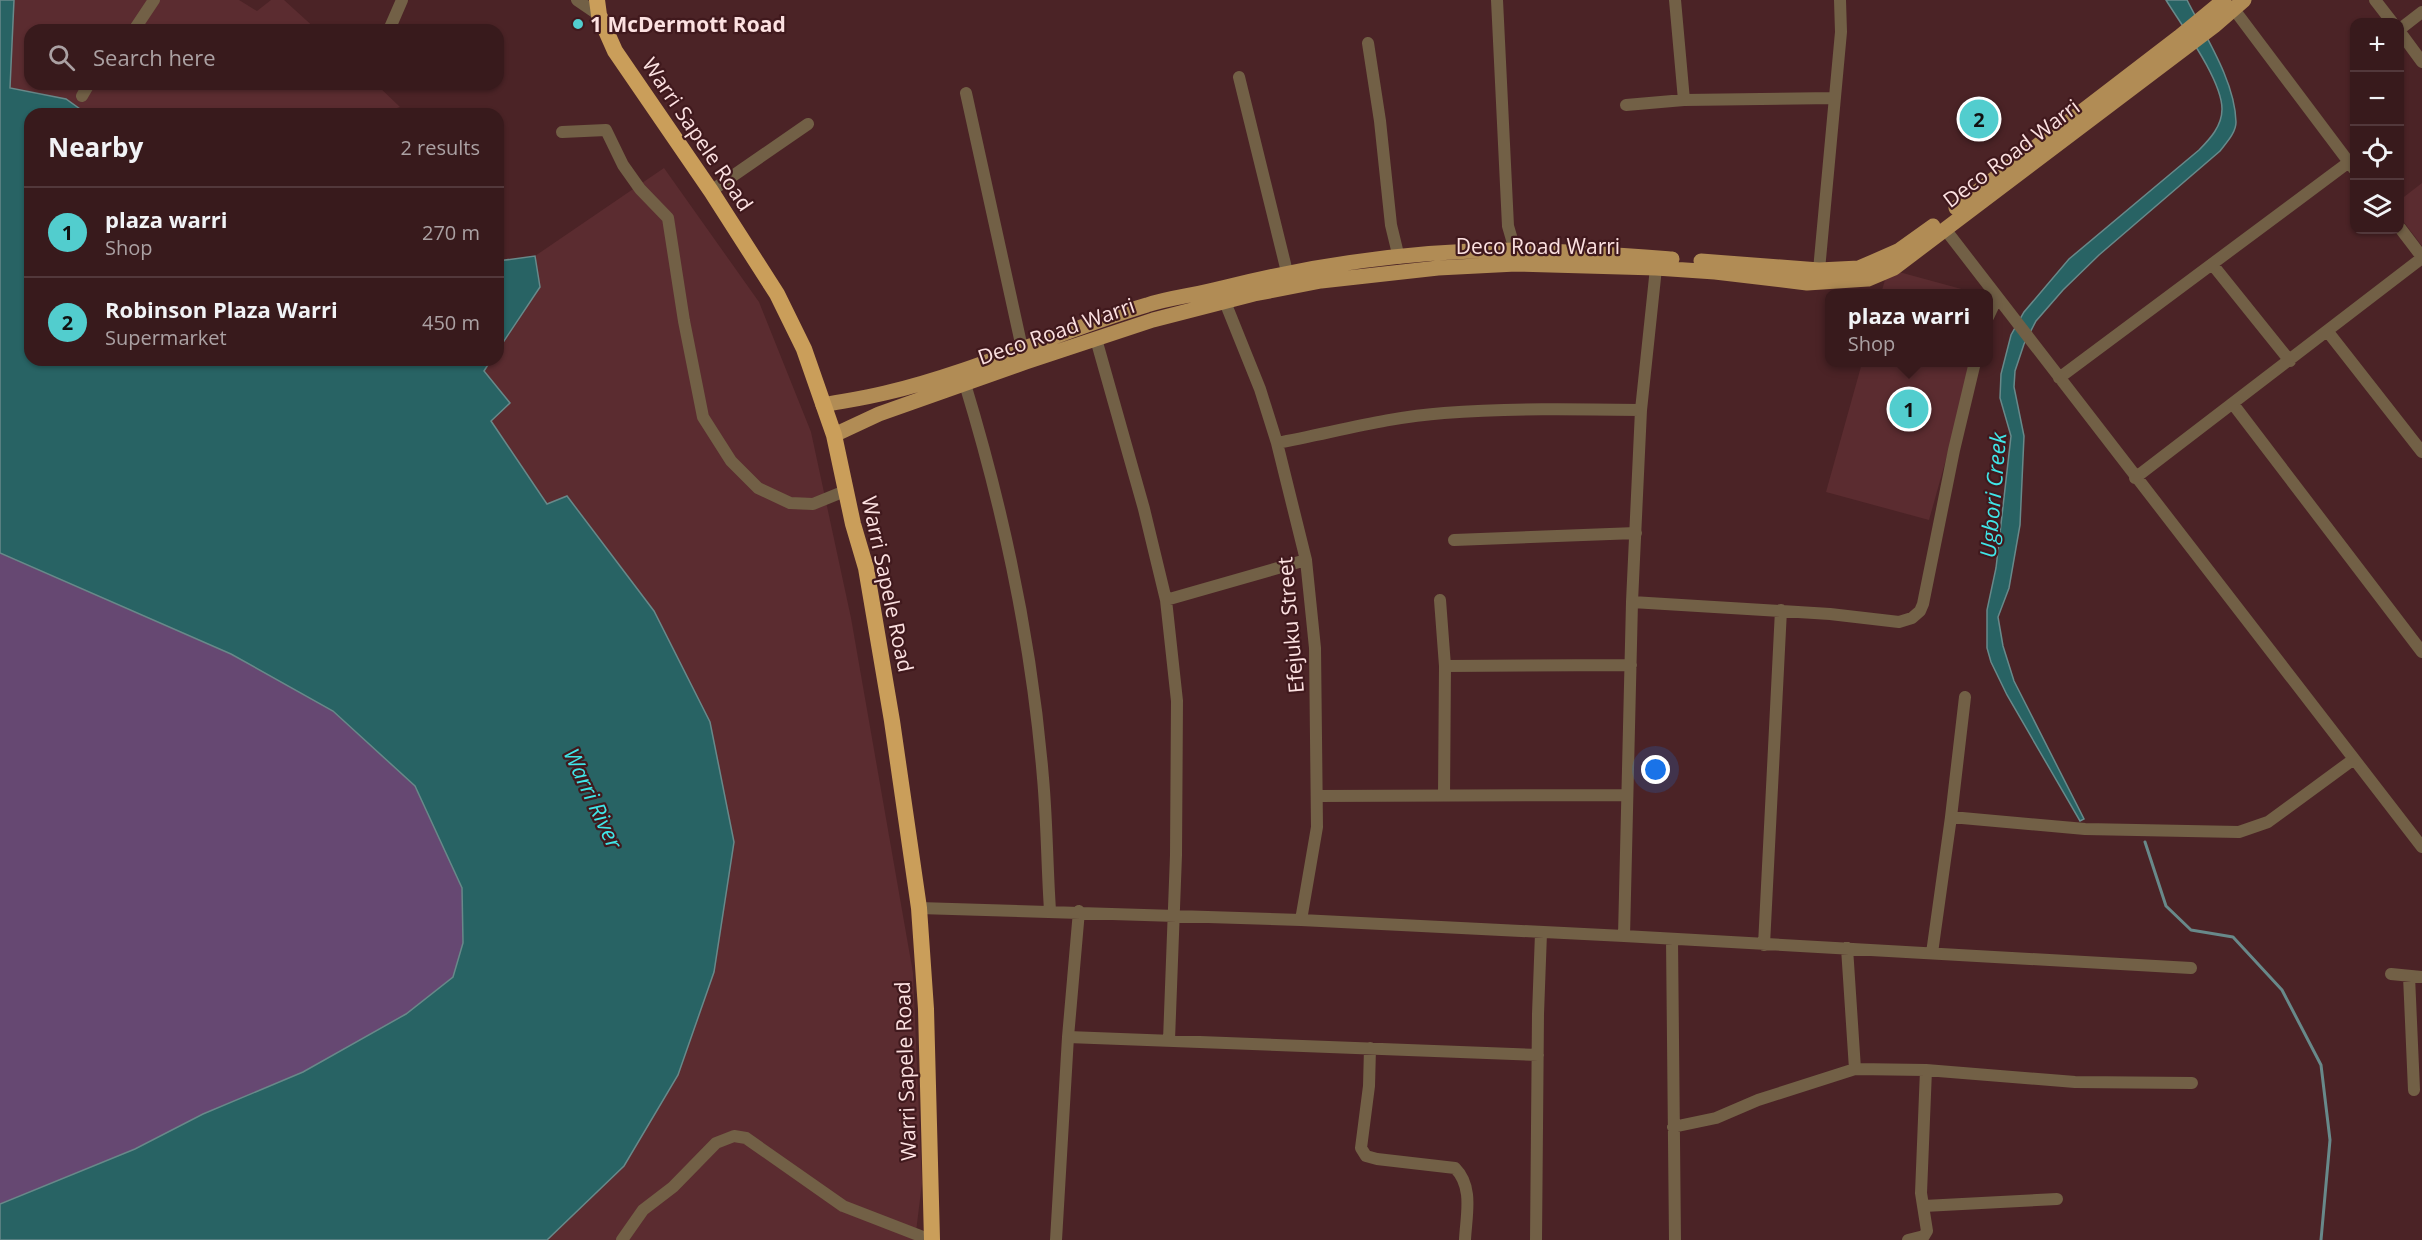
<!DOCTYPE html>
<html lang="en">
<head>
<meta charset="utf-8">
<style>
	body { margin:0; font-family:"Open Sans",sans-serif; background:#3f2325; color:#f1f3f6 }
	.controls { position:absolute; right:18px; top:18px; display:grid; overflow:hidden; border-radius:12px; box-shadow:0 2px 4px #0004 }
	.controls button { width:54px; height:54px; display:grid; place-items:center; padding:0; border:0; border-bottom:2px solid #52383b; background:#381a1c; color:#f1f3f6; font:30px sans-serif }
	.you { position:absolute; left:1656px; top:770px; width:21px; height:21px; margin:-15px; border:4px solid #fff; border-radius:50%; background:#1a73e8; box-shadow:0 0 0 9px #1a73e833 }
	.badge { display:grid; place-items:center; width:39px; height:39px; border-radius:50%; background:#52cdce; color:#111; font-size:20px; font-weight:700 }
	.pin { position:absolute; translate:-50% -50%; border:3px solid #fff; box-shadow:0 2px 6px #0006 }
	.popup { position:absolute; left:1825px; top:289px; width:168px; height:78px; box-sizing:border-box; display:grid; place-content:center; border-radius:12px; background:#381a1c; filter:drop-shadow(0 2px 4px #0005); font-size:20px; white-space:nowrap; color:#aba1a3 }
	.popup b { font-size:22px; color:#f1f3f6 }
	.popup::after { content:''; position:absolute; left:50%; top:100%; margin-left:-12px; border:12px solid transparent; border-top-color:#381a1c }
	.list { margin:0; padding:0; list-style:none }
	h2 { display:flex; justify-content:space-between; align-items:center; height:78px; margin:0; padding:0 24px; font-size:26px }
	h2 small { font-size:20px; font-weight:400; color:#aba1a3 }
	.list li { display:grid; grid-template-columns:39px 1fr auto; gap:18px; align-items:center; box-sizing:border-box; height:90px; padding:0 24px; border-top:2px solid #52383b }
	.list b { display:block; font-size:22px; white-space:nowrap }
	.list p { margin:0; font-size:20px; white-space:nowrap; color:#aba1a3 }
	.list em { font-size:20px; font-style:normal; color:#aba1a3 }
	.icon { flex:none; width:33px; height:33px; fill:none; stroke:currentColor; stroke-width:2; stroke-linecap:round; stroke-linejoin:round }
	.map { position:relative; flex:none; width:2422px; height:1240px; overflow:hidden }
	.search { position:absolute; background:#381a1c; box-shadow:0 2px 4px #0004; left:24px; top:24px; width:480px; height:66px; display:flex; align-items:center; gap:15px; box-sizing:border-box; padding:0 21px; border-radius:18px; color:#aba1a3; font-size:22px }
	.panel { position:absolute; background:#381a1c; box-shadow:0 2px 4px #0004; left:24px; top:108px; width:480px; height:258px; border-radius:18px }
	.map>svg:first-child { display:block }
</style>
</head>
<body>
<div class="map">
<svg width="2422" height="1240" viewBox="0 0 2422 1240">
	<rect width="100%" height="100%" fill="#4b2326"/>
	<path fill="#5b2c30" d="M 14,0 L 239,0 L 257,11 L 271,0 L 284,0 L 317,30 L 30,30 L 30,84 L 376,84 L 400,107 L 379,114 L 87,114 L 66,99 L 10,88 Z
		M 664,168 L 759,302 L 811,432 L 851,618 L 913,973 L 922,1183 L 915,1240 L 547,1240 L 624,1166 L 567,496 L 548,504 L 491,421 L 484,370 L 491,360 L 498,360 L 498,350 L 540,287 L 535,256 Z
		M 2422,183 L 2422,246 L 2400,217 L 2400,200 Z
		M 1888,269 L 1976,293 L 1881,294 Z
		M 1862,363 L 1973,363 L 1929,520 L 1826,492 Z"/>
	<path fill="#664872" d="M 0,553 L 231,654 L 333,711 L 415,786 L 462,888 L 463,943 L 453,977 L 406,1014 L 303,1072 L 203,1114 L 135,1149 L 0,1204 Z"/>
	<path fill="#286364" stroke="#68898a" stroke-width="1.5" d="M 0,0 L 14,0 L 10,88 L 66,99 L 87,114 L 30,114 L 30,360 L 491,360 L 484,371 L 510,403 L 491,421 L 547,504 L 567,496 L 654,611 L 710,722 L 734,842 L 714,972 L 678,1075 L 624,1166 L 547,1240 L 0,1240 L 0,1204 L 135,1149 L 203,1114 L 303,1072 L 406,1014 L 453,977 L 463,943 L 462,888 L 415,786 L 333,711 L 231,654 L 0,553 Z
		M 2166,0 L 2187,0 C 2205,36 2235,81 2236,122 C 2236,133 2226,143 2220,151 L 2099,255 L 2063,290 L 2036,321 L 2024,344 L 2015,371 L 2014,387 L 2024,436 L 2020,525 L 2009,588 L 1998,617 L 2003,646 L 2014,681 L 2084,819 L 2080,821 L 2007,695 L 1991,662 L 1987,648 L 1987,610 L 1996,568 L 2011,436 L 2000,398 L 2001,374 L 2011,335 L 2024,312 L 2069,259 L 2199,150 C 2210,139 2222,126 2222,109 C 2222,80 2182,26 2166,0 Z
		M 535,256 L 540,287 L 498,350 L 498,261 Z"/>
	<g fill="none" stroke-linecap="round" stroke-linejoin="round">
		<path stroke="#68898a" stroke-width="3" d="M 2145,842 L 2166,906 L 2191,930 L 2233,937 L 2282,990 L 2321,1065 L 2330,1140 L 2321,1240"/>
		<path stroke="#726046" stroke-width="12" d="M 577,0 L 599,15
			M 1497,0 L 1508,226 L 1515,250
			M 1675,0 L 1684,100 L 1835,98
			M 2375,0 L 2392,22
			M 2233,8 L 2354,169
			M 2400,29 L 2422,12
			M 134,30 L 154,0
			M 389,30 L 402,0
			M 2400,32 L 2422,62
			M 1368,43 L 1380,121 L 1391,225 L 1399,258
			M 1239,77 L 1289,280
			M 966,93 L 1022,348
			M 82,96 L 89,84
			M 1626,105 L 1684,100
			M 562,132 L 606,130 L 623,165 L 640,189 L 668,218 L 684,321 L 703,417 L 731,461 L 758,488 L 790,503 L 813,504 L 845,491
			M 711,191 L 808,124
			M 2400,228 L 2422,257
			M 1945,229 L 2422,847
			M 2212,264 L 2290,361
			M 1656,268 L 1641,410 L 1632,602 L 1624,936 L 2191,968
			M 1819,270 L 1841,32 L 1840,0
			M 1225,302 L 1260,389 L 1277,443 L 1306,560 L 1315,648 L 1317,827 L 1301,920
			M 1988,317 L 1997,298
			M 2328,332 L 2422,452
			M 1096,339 L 1144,509 L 1166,600 L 1177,701 L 1176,855 L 1169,1040
			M 2059,378 L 2349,162
			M 965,384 C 1004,512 1032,644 1043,778 C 1047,822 1047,866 1050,910
			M 2233,404 L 2422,652
			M 1277,443 C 1332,433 1387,417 1444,413 C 1509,408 1575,409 1641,410
			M 2135,478 L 2422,258
			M 1454,540 L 1636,533
			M 1166,600 L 1306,560
			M 1440,600 L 1445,666 L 1444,796
			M 1632,602 L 1830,614 L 1899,622 L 1912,618 L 1920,611 L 1923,604 L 1954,450 L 1975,362
			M 1445,666 L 1631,665
			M 1317,796 L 1627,795
			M 1951,817 L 1965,697
			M 919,908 L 1301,920 L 1624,936
			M 1079,911 L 1068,1037 L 1538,1055
			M 1672,939 L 1675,1240
			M 1764,945 L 1781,610
			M 1847,948 L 1855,1069
			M 1932,953 L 1951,817 L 2085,829 L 2239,832 L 2268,822 L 2354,759
			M 2391,974 L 2422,977
			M 2409,976 L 2414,1090
			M 1370,1048 L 1369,1086 L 1361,1148 L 1366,1156 L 1377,1159 L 1455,1168 C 1474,1187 1466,1216 1465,1240
			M 1673,1127 L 1716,1118 L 1758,1100 L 1855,1069 L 1926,1070 L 2075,1082 L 2192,1083
			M 1924,1206 L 2057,1199
			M 622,1240 L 643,1210 L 673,1187 L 716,1143 L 734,1136 L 746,1138 L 843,1206 L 931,1240
			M 1056,1240 L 1068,1037
			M 1536,1240 L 1538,1014 L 1541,933
			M 1908,1240 L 1924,1236 L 1927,1231 L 1921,1193 L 1926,1070"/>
		<path stroke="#b18c55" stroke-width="15" d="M 1956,208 L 2179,37 L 2224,0
			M 1701,261 L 1819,270 L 1859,268 L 1898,251 L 1933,226
			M 823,405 C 844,401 865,398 885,393 C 975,372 1059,331 1147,305 C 1171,297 1197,295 1222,288 C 1317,264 1420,250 1518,250 C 1569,251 1620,255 1672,259
			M 834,435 L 879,414 L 1026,362 L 1153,320 L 1254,294 L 1321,281 L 1438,268 L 1516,264 L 1656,268 L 1715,272 L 1807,283 L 1868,279 L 1894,268 L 2214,26 L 2244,0"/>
		<path stroke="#ca9e5a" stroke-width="16" d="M 597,0 L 599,15 L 615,51 L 711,191 L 777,294 L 804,349 L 834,435 L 853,524 L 866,568 L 892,721 L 919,908 L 926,1009 L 932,1240"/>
	</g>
	<circle fill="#52cdce" stroke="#40191d" stroke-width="2" cx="578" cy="24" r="6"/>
	<g text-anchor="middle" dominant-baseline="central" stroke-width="4.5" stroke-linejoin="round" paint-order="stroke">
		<g font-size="21" font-weight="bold" fill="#fce1e1" stroke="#40191d" text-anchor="start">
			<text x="590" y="24">1 McDermott Road</text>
		</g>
		<g font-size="21" fill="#fce1e1" stroke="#40191d">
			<text transform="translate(698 134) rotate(56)">Warri Sapele Road</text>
			<text transform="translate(2011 153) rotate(-37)">Deco Road Warri</text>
			<text x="1538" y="246">Deco Road Warri</text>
			<text transform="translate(1056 331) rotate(-19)">Deco Road Warri</text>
			<text transform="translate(888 584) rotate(78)">Warri Sapele Road</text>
			<text transform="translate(1290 625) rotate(-95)">Efejuku Street</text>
			<text transform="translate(905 1071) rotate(-92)">Warri Sapele Road</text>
		</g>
		<g font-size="22" font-style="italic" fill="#40e6e8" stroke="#40191d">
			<text transform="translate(1992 495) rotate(-85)">Ugbori Creek</text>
			<text transform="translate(594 798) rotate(65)">Warri River</text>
		</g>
	</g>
</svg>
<div class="controls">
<button>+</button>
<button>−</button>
<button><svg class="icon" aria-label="locate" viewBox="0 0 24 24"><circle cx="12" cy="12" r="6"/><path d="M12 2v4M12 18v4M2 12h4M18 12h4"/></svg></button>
<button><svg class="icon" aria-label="layers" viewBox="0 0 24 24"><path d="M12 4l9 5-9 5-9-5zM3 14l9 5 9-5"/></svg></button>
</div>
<div class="you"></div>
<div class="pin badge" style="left:1909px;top:409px">1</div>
<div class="popup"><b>plaza warri</b>Shop</div>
<div class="pin badge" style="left:1979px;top:119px">2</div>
<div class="search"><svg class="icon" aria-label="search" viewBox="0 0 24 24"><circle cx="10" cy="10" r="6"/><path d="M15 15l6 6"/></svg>Search here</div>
<section class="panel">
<h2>Nearby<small>2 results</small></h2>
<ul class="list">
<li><span class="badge">1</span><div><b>plaza warri</b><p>Shop</p></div><em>270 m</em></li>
<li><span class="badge">2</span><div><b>Robinson Plaza Warri</b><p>Supermarket</p></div><em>450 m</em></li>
</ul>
</section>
</div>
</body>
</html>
